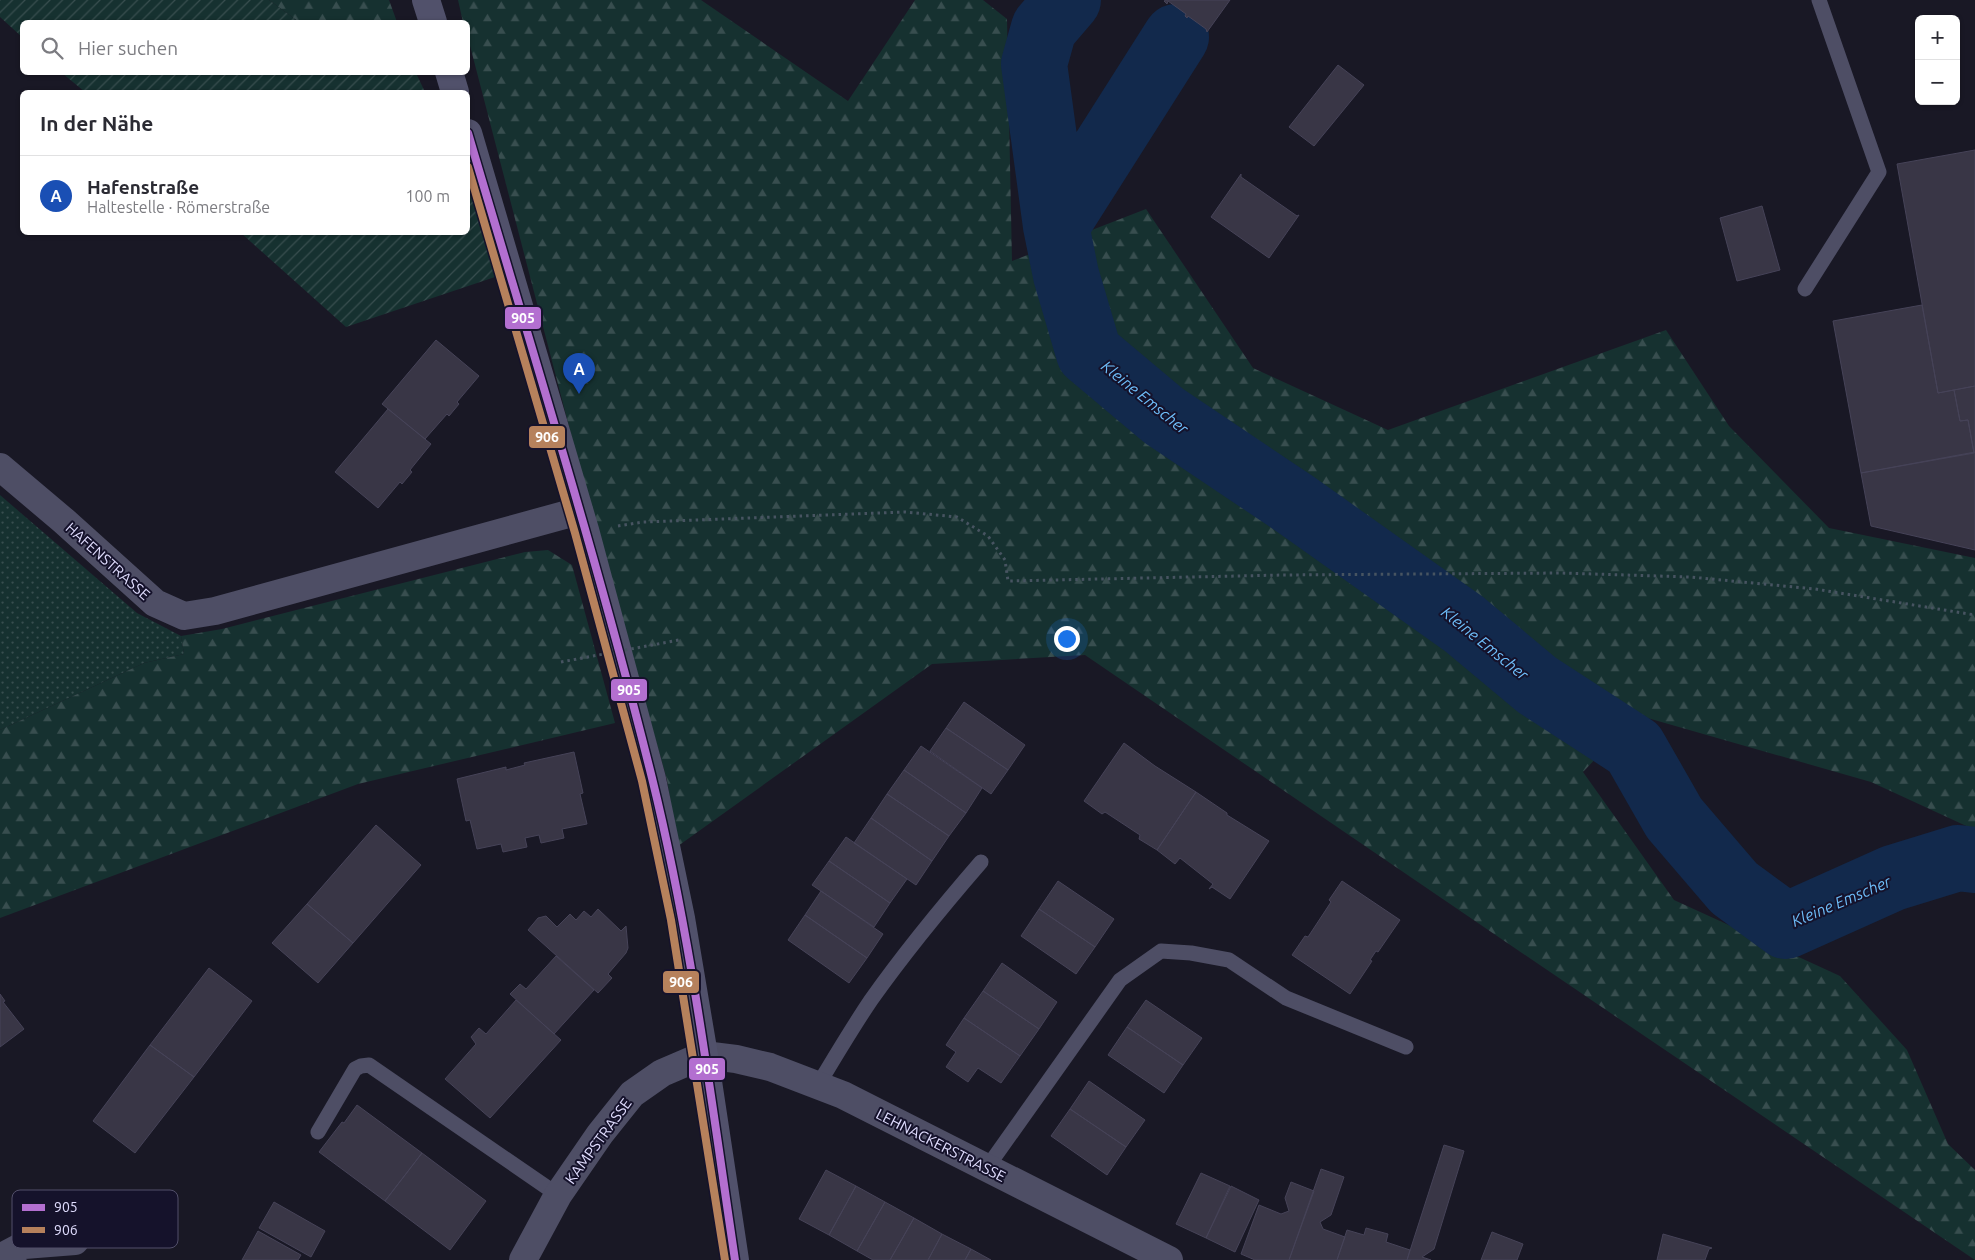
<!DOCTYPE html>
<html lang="de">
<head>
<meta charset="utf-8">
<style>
	body { margin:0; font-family:Ubuntu,sans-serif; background:#f2f2f3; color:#2b2b33 }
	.controls { position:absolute; right:15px; top:15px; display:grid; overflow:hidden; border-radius:8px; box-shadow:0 1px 4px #0004 }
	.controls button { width:45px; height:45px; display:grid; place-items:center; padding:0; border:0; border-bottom:1px solid #e1e1e2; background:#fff; color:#2b2b33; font:25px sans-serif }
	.you { position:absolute; left:1066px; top:638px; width:18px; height:18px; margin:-12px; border:4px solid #fff; border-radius:50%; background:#1a73e8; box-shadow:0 0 0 8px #1a73e833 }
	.badge { display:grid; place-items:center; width:32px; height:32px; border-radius:50%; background:#7c3aed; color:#fff; font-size:16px; font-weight:700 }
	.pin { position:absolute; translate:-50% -41px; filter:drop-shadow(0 1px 2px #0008) }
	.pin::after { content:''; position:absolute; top:26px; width:18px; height:15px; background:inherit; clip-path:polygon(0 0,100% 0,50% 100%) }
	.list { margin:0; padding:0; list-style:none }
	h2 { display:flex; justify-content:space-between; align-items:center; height:65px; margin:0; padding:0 20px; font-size:21px }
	h2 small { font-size:16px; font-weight:400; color:#7c7c81 }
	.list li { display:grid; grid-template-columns:32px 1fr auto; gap:15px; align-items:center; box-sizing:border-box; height:80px; padding:0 20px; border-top:1px solid #e1e1e2 }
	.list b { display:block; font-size:19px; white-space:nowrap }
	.list p { margin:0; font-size:16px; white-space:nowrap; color:#7c7c81 }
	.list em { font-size:16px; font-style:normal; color:#7c7c81 }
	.icon { flex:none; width:28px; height:28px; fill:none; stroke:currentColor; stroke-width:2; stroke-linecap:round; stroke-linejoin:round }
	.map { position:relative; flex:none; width:1975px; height:1260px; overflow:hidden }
	.search { position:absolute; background:#fff; box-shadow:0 1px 4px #0004; left:20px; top:20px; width:450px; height:55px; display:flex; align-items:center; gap:12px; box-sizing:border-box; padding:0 18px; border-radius:8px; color:#7c7c81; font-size:19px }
	.panel { position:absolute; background:#fff; box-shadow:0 1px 4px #0004; left:20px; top:90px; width:450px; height:145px; border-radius:8px }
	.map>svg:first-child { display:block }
</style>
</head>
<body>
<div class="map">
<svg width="1975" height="1260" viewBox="0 0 1975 1260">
	<defs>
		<pattern id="grass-dots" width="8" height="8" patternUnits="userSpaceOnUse" patternTransform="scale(1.25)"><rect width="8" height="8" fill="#163130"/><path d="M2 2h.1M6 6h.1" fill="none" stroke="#384e4f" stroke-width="1.8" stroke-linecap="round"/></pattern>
		<pattern id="forest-firs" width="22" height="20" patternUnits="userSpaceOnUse" patternTransform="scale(1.25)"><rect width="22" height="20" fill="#163130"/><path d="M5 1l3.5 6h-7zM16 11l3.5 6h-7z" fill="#384e4f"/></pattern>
		<pattern id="garden-furrows" width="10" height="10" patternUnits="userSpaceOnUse" patternTransform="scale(1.25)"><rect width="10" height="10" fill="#163130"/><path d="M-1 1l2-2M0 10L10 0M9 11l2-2" fill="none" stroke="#384e4f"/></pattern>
	</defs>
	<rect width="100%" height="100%" fill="#191825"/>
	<path fill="url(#grass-dots)" d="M 0,495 L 137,613 L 181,636 L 184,654 L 144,663 L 0,730 Z"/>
	<path fill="url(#forest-firs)" d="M 269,0 L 389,0 L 397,22 L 299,22 Z
		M 458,0 L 701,0 L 848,101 L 915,0 L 983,0 L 1007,19 L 1012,261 L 1146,209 L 1253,368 L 1388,430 L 1666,330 L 1729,426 L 1829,528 L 1975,558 L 1975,830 L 1871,782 L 1637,715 L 1583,772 L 1674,900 L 1840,976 L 1907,1050 L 1948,1144 L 1975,1170 L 1975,1260 L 1522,953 L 1085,655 L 932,664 L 678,846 L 667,780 L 592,515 L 468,38 L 468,22 L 463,22 Z
		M 548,550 L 572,565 L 615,723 L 358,784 L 0,918 L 0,730 L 144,663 L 184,654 L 181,636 L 222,629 L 525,552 Z"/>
	<path fill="url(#garden-furrows)" d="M 0,0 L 269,0 L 299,22 L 22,22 L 22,37 L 0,17 Z
		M 62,73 L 416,73 L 425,92 L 85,92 Z
		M 468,190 L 504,274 L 346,327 L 241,233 L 468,232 Z"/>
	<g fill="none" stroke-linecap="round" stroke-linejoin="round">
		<path stroke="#12294c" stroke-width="66" d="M 1068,0 L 1044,28 L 1034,64 L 1056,226 L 1066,275 L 1089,353 L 1164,416 L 1295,504 L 1464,624 L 1537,685 L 1634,748 L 1674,818 L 1734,888 L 1786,926 L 1893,878 L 1958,858 L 1975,860
			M 1056,226 L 1176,37"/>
	</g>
	<path fill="#393646" stroke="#464358" d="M 1166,0 L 1230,0 L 1207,32 L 1206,29 L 1188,16 L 1187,18 L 1185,16 L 1186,14 L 1168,1 L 1167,4 L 1164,1 Z
		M 1338,65 L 1364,85 L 1314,146 L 1289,127 Z
		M 1975,150 L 1975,386 L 1938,393 L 1897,164 Z
		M 1241,174 L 1241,177 L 1297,216 L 1299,215 L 1269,258 L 1211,217 Z
		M 1762,206 L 1780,270 L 1737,281 L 1720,218 Z
		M 1922,305 L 1938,393 L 1954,390 L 1960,421 L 1968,420 L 1974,453 L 1861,473 L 1833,321 Z
		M 436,340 L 479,376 L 457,402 L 459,404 L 449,416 L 447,414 L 425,439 L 382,404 Z
		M 1975,386 L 1975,452 L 1974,453 L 1968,420 L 1960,421 L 1954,390 Z
		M 388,409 L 431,444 L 410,470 L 412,472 L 402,484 L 400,482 L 378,508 L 335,472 Z
		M 1975,452 L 1975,550 L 1871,526 L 1861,473 Z
		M 964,702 L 1025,745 L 1008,770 L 946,728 Z
		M 946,728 L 1008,770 L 991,794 L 930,751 Z
		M 1124,743 L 1155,766 L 1196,792 L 1157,850 L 1139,839 L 1140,835 L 1105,812 L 1102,814 L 1084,801 Z
		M 921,746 L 982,788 L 966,813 L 904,770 Z
		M 574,752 L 583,793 L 580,794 L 587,824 L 562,829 L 564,838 L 541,843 L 539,835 L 525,838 L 527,847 L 503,852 L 501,844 L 477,849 L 470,820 L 466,821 L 457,779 L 506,767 L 506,770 L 525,765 L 524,763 Z
		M 904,770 L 966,813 L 949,836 L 887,794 Z
		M 1196,792 L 1227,813 L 1227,815 L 1269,841 L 1230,899 L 1212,887 L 1209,889 L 1213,884 L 1180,858 L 1175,864 L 1157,850 Z
		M 887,794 L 949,836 L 932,861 L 871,818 Z
		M 871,818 L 932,861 L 916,885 L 854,843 Z
		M 376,825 L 421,865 L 353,943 L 307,904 Z
		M 846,837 L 907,879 L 890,903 L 829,861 Z
		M 829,861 L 890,903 L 874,927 L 812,885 Z
		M 1058,881 L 1114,919 L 1095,947 L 1039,909 Z
		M 1342,881 L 1400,920 L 1378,952 L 1376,951 L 1370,960 L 1372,961 L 1350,994 L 1292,955 L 1305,936 L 1308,937 L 1331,902 L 1329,900 Z
		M 821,891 L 883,934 L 867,958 L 805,915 Z
		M 307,904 L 353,943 L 318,983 L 272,943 Z
		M 598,909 L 621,931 L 626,926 L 628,948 L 626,953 L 608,974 L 612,978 L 598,993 L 528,930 L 538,918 L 546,916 L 557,927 L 570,914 L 576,920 L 584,911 L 591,917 Z
		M 1039,909 L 1095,947 L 1076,974 L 1021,936 Z
		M 805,915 L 867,958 L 849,983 L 788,940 Z
		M 556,956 L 594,990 L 554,1034 L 510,994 L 520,984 L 526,989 Z
		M 1002,963 L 1057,1002 L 1039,1029 L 983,991 Z
		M 209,968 L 252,1001 L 194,1077 L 150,1045 Z
		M 983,991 L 1039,1029 L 1020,1056 L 964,1018 Z
		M 0,994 L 5,1001 L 3,1002 L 24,1029 L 0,1047 Z
		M 516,1000 L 561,1040 L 490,1118 L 445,1079 L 476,1044 L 471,1037 L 479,1028 L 486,1034 Z
		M 1146,1000 L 1202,1038 L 1183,1065 L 1127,1027 Z
		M 964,1018 L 1020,1056 L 1001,1083 L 978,1068 L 968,1082 L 946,1067 L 956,1052 L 946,1045 Z
		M 1127,1027 L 1183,1065 L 1164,1093 L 1108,1055 Z
		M 150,1045 L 194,1077 L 135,1153 L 93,1121 Z
		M 1089,1081 L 1145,1120 L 1126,1147 L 1070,1109 Z
		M 357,1105 L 422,1153 L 385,1201 L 319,1152 L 342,1122 L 344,1123 Z
		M 1070,1109 L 1126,1147 L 1107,1175 L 1051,1136 Z
		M 1444,1145 L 1464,1151 L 1434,1249 L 1422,1257 L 1431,1260 L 1407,1260 Z
		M 422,1153 L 486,1201 L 450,1250 L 385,1201 Z
		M 1321,1169 L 1344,1177 L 1331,1215 L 1320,1222 L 1323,1229 L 1345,1237 L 1337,1260 L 1289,1260 Z
		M 826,1170 L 856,1186 L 829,1235 L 799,1219 Z
		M 1201,1173 L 1230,1186 L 1206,1238 L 1176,1224 Z
		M 1291,1182 L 1314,1191 L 1289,1260 L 1255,1260 L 1241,1254 L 1259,1205 L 1281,1214 L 1289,1211 L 1285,1198 Z
		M 856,1186 L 885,1202 L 857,1251 L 829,1235 Z
		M 1231,1186 L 1259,1200 L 1235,1252 L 1206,1238 Z
		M 274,1202 L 325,1231 L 311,1257 L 259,1228 Z
		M 885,1202 L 914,1218 L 890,1260 L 873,1260 L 857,1251 Z
		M 914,1218 L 942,1234 L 928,1260 L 890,1260 Z
		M 1366,1228 L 1388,1234 L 1386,1242 L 1410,1250 L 1407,1260 L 1337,1260 L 1347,1230 L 1364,1235 Z
		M 258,1231 L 301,1255 L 298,1260 L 242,1260 Z
		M 1492,1232 L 1523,1244 L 1517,1260 L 1481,1260 Z
		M 942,1234 L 971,1249 L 965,1260 L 928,1260 Z
		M 1663,1234 L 1712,1248 L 1709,1249 L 1705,1260 L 1657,1260 Z
		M 971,1249 L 991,1260 L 965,1260 Z"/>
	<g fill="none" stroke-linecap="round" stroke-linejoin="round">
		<path stroke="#475461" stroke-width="3" stroke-dasharray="2.5 4" stroke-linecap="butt" d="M 618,526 L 643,522 L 905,512 L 957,517 L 988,536 L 1005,560 L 1008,581 L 1283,575 L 1561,573 L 1690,577 L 1815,589 L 1975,615"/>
		<path stroke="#4e4e65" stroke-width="15" d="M 1805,289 L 1879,172 L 1819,0
			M 818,1085 C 835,1057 852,1028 871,1000 C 905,952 942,907 981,862
			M 318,1132 L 355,1069 L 361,1066 L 369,1065 L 558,1195
			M 986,1169 L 1120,980 L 1161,951 L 1191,953 L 1229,960 L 1286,998 L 1406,1047"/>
		<path stroke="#4e4e65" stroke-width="28" d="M 0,467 L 64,521 L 155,603 L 184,616 L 215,611 L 579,511
			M 0,1258 L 24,1245 L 75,1241
			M 523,1260 L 558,1195 L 600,1134 L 632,1094 L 662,1073 L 704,1055 L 736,1059 L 770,1067 L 843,1095 L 1169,1260"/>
		<path stroke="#51516b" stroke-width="28" d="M 426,0 L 433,22
			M 449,72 L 455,92
			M 468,133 L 585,530 L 652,779 L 681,918 L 704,1055 L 735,1260"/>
		<path stroke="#475461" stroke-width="3" stroke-dasharray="2.5 4" stroke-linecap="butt" d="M 561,662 L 679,640"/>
		<g stroke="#15122b" stroke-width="11">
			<path id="bus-1" d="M 468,133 C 531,347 598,561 652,778 C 691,936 711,1099 735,1260"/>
		</g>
		<g stroke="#15122b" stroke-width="11">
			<path id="bus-2" d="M 468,167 L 575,533 L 642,781 L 671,920 L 725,1260"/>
		</g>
		<use href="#bus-1" stroke="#b36fd0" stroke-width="8"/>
		<use href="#bus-2" stroke="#b6815c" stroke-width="8"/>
	</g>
	<g text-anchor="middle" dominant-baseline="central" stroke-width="4" stroke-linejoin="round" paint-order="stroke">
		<g font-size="15" fill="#e0ddfe" stroke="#15122b">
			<text transform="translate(108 561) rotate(42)">HAFENSTRASSE</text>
			<text transform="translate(598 1141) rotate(-54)">KAMPSTRASSE</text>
			<text transform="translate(941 1145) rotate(27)">LEHNACKERSTRASSE</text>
		</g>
		<g font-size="16" font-style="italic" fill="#6ebefa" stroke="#15122b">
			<text transform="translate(1145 397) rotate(39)">Kleine Emscher</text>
			<text transform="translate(1485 643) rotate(39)">Kleine Emscher</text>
			<text transform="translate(1841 901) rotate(-23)">Kleine Emscher</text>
		</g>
	</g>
	<rect x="12" y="1190" width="166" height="58" rx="8" fill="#15122b" stroke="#524f6a" stroke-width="1"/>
	<rect x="22" y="1204" width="23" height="7" fill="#b36fd0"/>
	<rect x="22" y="1227" width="23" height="6" fill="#b6815c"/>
	<g font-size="14" fill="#e0ddfe">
		<text x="54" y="1212">905</text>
		<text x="54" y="1235">906</text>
	</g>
	<g stroke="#15122b" stroke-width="2">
		<rect x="504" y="306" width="38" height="24" rx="5" fill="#b36fd0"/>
		<rect x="528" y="425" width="38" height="24" rx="5" fill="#b6815c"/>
		<rect x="610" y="678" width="38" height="24" rx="5" fill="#b36fd0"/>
		<rect x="662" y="970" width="38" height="24" rx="5" fill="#b6815c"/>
		<rect x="688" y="1057" width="38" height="24" rx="5" fill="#b36fd0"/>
	</g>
	<g font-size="14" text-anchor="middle" font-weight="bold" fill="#fff">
		<text x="523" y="323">905</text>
		<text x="547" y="442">906</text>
		<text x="629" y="695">905</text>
		<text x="681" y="987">906</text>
		<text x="707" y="1074">905</text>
	</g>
</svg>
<div class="controls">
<button>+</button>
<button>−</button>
</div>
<div class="you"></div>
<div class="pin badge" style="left:579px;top:394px;background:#1a4fb4">A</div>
<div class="search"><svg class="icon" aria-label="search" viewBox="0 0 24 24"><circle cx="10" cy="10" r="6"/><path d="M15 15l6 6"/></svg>Hier suchen</div>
<section class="panel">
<h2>In der Nähe<small></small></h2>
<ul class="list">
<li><span class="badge" style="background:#1a4fb4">A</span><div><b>Hafenstraße</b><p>Haltestelle · Römerstraße</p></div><em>100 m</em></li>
</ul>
</section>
</div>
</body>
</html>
